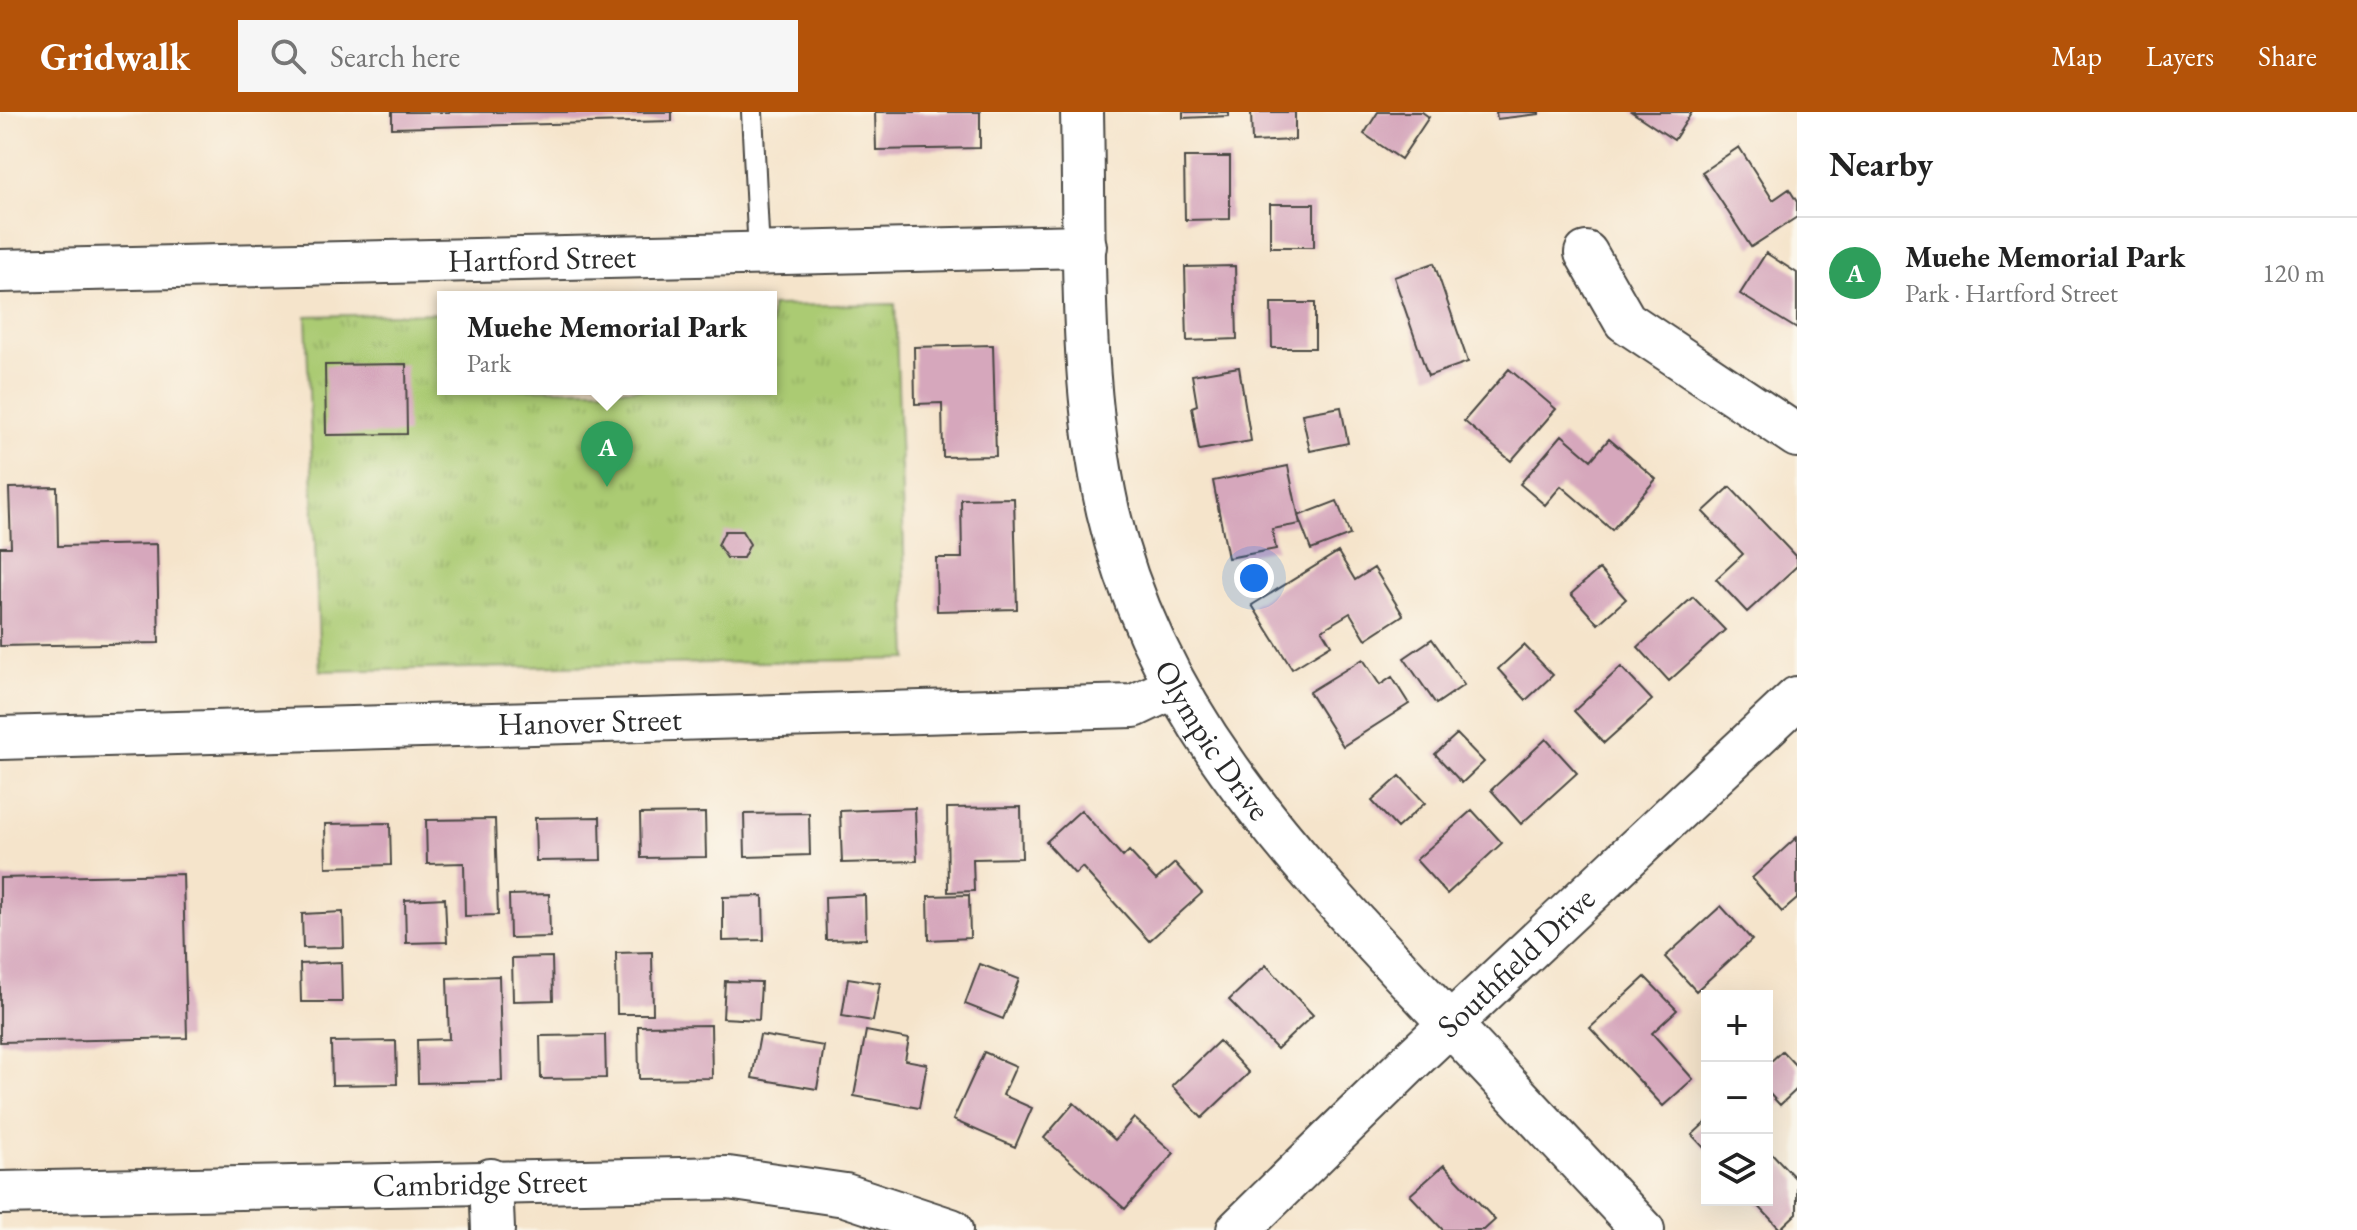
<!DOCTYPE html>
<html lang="en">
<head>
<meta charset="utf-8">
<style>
	body { margin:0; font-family:"EB Garamond",serif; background:#f6f6f6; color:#222 }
	.controls { position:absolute; right:24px; bottom:24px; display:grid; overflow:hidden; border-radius:0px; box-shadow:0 8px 32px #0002 }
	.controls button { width:72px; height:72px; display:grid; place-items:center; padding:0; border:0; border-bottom:2px solid #e0e0e0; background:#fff; color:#222; font:40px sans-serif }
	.you { position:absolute; left:1254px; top:466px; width:28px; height:28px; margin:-20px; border:6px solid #fff; border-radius:50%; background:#1a73e8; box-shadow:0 0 0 12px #1a73e833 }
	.badge { display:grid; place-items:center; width:52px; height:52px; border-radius:50%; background:#b45309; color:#fff; font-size:26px; font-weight:700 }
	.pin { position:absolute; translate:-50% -66px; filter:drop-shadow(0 2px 4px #0008) }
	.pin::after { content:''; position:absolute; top:42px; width:28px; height:24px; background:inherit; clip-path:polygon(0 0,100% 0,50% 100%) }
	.popup { position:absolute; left:437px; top:179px; width:340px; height:104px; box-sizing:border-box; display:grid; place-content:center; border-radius:0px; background:#fff; filter:drop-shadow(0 2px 6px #0005); font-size:26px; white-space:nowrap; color:#767676 }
	.popup b { font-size:30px; color:#222 }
	.popup::after { content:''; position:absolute; left:50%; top:100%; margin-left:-16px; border:16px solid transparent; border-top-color:#fff }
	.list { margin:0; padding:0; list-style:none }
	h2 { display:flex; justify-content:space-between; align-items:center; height:104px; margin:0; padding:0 32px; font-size:34px }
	h2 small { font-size:26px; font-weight:400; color:#767676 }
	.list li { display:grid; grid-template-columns:52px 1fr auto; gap:24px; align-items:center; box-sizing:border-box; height:112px; padding:0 32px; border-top:2px solid #e0e0e0 }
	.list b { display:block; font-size:30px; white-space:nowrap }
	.list p { margin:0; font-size:26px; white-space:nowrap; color:#767676 }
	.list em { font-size:26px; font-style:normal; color:#767676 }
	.icon { flex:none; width:44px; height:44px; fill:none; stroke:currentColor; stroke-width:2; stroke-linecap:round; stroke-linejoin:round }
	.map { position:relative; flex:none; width:1797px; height:1118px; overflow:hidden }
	header { display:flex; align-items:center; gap:48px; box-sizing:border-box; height:112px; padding:0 40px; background:#b45309; color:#fff }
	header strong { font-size:38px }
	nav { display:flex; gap:44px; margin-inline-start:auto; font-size:28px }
	.search { width:560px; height:72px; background:#f6f6f6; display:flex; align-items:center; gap:20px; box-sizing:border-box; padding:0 28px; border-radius:0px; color:#767676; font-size:30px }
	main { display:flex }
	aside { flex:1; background:#fff }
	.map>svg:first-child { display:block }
</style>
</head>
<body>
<header>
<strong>Gridwalk</strong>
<div class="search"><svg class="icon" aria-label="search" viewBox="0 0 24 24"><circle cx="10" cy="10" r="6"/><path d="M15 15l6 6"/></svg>Search here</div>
<nav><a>Map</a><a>Layers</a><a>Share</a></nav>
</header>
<main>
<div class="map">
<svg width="1797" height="1118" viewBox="0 0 1797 1118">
	<defs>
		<pattern id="park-tufts" width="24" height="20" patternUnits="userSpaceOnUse" patternTransform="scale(2)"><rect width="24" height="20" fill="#abcb73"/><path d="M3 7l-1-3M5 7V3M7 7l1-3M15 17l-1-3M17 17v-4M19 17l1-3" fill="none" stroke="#93ae64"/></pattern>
	</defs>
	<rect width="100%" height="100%" fill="#fbf7ec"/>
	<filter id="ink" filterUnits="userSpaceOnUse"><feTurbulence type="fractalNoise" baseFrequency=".0125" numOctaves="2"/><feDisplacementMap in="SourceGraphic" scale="16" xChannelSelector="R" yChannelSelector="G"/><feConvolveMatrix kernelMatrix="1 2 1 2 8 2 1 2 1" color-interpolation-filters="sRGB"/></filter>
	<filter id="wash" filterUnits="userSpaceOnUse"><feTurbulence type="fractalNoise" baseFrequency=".006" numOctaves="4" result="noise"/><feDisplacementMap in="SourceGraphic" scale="32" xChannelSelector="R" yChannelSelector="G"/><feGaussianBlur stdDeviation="1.8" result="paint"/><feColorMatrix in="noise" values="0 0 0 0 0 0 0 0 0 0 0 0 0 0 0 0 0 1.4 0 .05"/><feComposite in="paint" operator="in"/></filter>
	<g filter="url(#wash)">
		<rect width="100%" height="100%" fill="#f5e4cb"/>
		<path fill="url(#park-tufts)" stroke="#6b7b4f" stroke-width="2" d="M 895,192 L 908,547 L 320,559 L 306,204 L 443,201 L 443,277 L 771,277 L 771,194 Z"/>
		<g id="blocks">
			<path fill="#d6a7bc" d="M 392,0 L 672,0 L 672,9 L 392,16 Z
				M 875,0 L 980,0 L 980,36 L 876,38 Z
				M 1183,0 L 1229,0 L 1229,4 L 1183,6 Z
				M 1251,0 L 1295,0 L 1295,28 L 1252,30 Z
				M 1378,0 L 1422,0 L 1429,5 L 1401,47 L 1364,22 Z
				M 1496,0 L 1539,0 L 1539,2 L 1497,7 Z
				M 1632,0 L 1692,0 L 1674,28 Z
				M 1739,35 L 1773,88 L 1789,77 L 1797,90 L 1797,105 L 1751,135 L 1702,60 Z
				M 1184,45 L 1230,45 L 1230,107 L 1185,108 Z
				M 1270,92 L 1314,92 L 1314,135 L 1270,135 Z
				M 1766,141 L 1797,161 L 1797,217 L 1740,182 Z
				M 1434,151 L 1468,250 L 1428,264 L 1394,165 Z
				M 1235,154 L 1237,227 L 1187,229 L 1185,155 Z
				M 1271,191 L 1315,191 L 1315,236 L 1272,236 Z
				M 993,233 L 996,344 L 943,345 L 942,291 L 915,292 L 914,235 Z
				M 406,252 L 407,322 L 326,323 L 325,253 Z
				M 1239,255 L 1251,329 L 1199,338 L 1192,295 L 1197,293 L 1192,263 Z
				M 1509,257 L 1556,297 L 1511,349 L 1464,309 Z
				M 1341,295 L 1348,331 L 1310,339 L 1302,302 Z
				M 1562,323 L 1591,348 L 1609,327 L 1656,367 L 1612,418 L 1561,374 L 1545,393 L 1520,372 Z
				M 1288,354 L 1300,412 L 1272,417 L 1276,437 L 1228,446 L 1213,369 Z
				M 57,375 L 58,434 L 157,432 L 159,531 L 0,534 L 0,435 L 11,435 L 9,376 Z
				M 1730,375 L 1797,446 L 1797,454 L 1747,500 L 1716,467 L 1743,442 L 1703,400 Z
				M 1014,386 L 1017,497 L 937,499 L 936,446 L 962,446 L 961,387 Z
				M 1337,389 L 1350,423 L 1311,438 L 1298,404 Z
				M 725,419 L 742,419 L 750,432 L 743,446 L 727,446 L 718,433 Z
				M 1338,440 L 1355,468 L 1374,456 L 1403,503 L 1366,527 L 1350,501 L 1322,518 L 1331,533 L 1292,557 L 1252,493 Z
				M 1599,457 L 1626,487 L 1598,512 L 1571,482 Z
				M 1693,485 L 1725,518 L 1669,569 L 1638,535 Z
				M 1432,527 L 1464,573 L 1436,592 L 1404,546 Z
				M 1524,533 L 1553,563 L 1526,588 L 1498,557 Z
				M 1363,547 L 1380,573 L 1392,565 L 1409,592 L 1343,634 L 1309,580 Z
				M 1621,555 L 1652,588 L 1604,631 L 1574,599 Z
				M 1457,622 L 1484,650 L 1462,671 L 1435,642 Z
				M 1546,627 L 1577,661 L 1521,712 L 1491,678 Z
				M 1400,664 L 1425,691 L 1397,716 L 1372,689 Z
				M 1021,695 L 1022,746 L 973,747 L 974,779 L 948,780 L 947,696 Z
				M 915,696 L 917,749 L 842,751 L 840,699 Z
				M 1081,698 L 1123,745 L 1129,739 L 1156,768 L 1175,751 L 1202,781 L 1149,829 L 1082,755 L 1075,762 L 1046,730 Z
				M 1472,698 L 1502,731 L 1447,782 L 1416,748 Z
				M 705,701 L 706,745 L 641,746 L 640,702 Z
				M 809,701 L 810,743 L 745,745 L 744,702 Z
				M 600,705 L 601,748 L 536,749 L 535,706 Z
				M 495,707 L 498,803 L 465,804 L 464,751 L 427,752 L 426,708 Z
				M 390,711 L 391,753 L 326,755 L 325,712 Z
				M 1797,725 L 1797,787 L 1782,800 L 1752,766 Z
				M 183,762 L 187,926 L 0,930 L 0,766 Z
				M 549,782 L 550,825 L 510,826 L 509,783 Z
				M 865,783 L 866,827 L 826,828 L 825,785 Z
				M 969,783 L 970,826 L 929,828 L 928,784 Z
				M 763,784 L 764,828 L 723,829 L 723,785 Z
				M 445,786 L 447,830 L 406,831 L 405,788 Z
				M 1721,794 L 1752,828 L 1696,879 L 1665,845 Z
				M 343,800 L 344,835 L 303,836 L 302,802 Z
				M 652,840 L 653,902 L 617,902 L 616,841 Z
				M 552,845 L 553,888 L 513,889 L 512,846 Z
				M 341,850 L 342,890 L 301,890 L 300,852 Z
				M 980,852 L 1019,867 L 1003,907 L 965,892 Z
				M 1266,853 L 1313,903 L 1277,937 L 1229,888 Z
				M 499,864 L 502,969 L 418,971 L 417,928 L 449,927 L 447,866 Z
				M 1645,865 L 1677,898 L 1652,921 L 1693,967 L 1663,994 L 1590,916 Z
				M 848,866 L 880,871 L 873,909 L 842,904 Z
				M 725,869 L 761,870 L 759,908 L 723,906 Z
				M 711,913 L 712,966 L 639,967 L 638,914 Z
				M 866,919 L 909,927 L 905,948 L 927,952 L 919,996 L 854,984 Z
				M 605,923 L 606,966 L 541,967 L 540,924 Z
				M 760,923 L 824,934 L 817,977 L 752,966 Z
				M 396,929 L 397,972 L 332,973 L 331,930 Z
				M 1219,929 L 1249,961 L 1202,1006 L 1172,974 Z
				M 1782,939 L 1797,955 L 1797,977 L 1780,993 L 1767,979 L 1767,953 Z
				M 984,940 L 1016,954 L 1003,983 L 1032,996 L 1015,1035 L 953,1008 Z
				M 1074,991 L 1115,1028 L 1134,1006 L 1174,1041 L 1125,1097 L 1044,1026 Z
				M 1707,1009 L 1707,1039 L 1692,1023 Z
				M 1767,1036 L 1797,1068 L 1797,1101 L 1780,1117 L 1753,1088 L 1767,1088 Z
				M 1444,1053 L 1495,1108 L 1484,1118 L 1443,1118 L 1410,1083 Z"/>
		</g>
	</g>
	<g filter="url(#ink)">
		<use href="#blocks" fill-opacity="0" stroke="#494743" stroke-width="2"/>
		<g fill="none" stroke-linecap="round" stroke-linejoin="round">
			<g stroke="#494743" stroke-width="24">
				<path id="service" d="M 752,0 L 759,142"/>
			</g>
			<g stroke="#494743" stroke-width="46">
				<g id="minor">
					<path id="s1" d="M 1082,0 C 1085,134 1079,268 1108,399 C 1153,596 1285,736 1418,878 C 1493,958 1568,1038 1643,1118"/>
					<path d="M 1586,141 L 1625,209 L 1797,324"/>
					<path id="s2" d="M 0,159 L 1085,134"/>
					<path id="s3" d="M 0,626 L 1134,594 L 1174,575"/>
					<path d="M 491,1068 L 493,1118"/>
					<path id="s4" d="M 0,1081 L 728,1066 L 845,1083 L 951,1118"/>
					<path id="s5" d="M 1238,1118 L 1417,943 L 1797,586"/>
				</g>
			</g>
			<use href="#service" stroke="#fff" stroke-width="20"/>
			<use href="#minor" stroke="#fff" stroke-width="42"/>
		</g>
	</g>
	<g text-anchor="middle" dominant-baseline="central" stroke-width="8" stroke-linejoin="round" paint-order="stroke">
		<g font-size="32" fill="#2b2b2b" stroke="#fbf7ec">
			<text stroke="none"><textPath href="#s2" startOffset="542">Hartford Street</textPath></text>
			<text stroke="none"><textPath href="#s3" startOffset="590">Hanover Street</textPath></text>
			<text stroke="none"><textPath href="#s1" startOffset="654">Olympic Drive</textPath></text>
			<text stroke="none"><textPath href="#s5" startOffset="386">Southfield Drive</textPath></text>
			<text stroke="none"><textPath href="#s4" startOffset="480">Cambridge Street</textPath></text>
		</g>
	</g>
</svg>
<div class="controls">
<button>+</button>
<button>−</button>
<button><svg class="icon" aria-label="layers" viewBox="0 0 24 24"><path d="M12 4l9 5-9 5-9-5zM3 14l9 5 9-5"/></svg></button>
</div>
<div class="you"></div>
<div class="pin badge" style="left:607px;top:375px;background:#2e9e5b">A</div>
<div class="popup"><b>Muehe Memorial Park</b>Park</div>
</div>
<aside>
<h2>Nearby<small></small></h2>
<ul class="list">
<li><span class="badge" style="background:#2e9e5b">A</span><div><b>Muehe Memorial Park</b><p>Park · Hartford Street</p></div><em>120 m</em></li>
</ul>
</aside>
</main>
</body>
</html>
